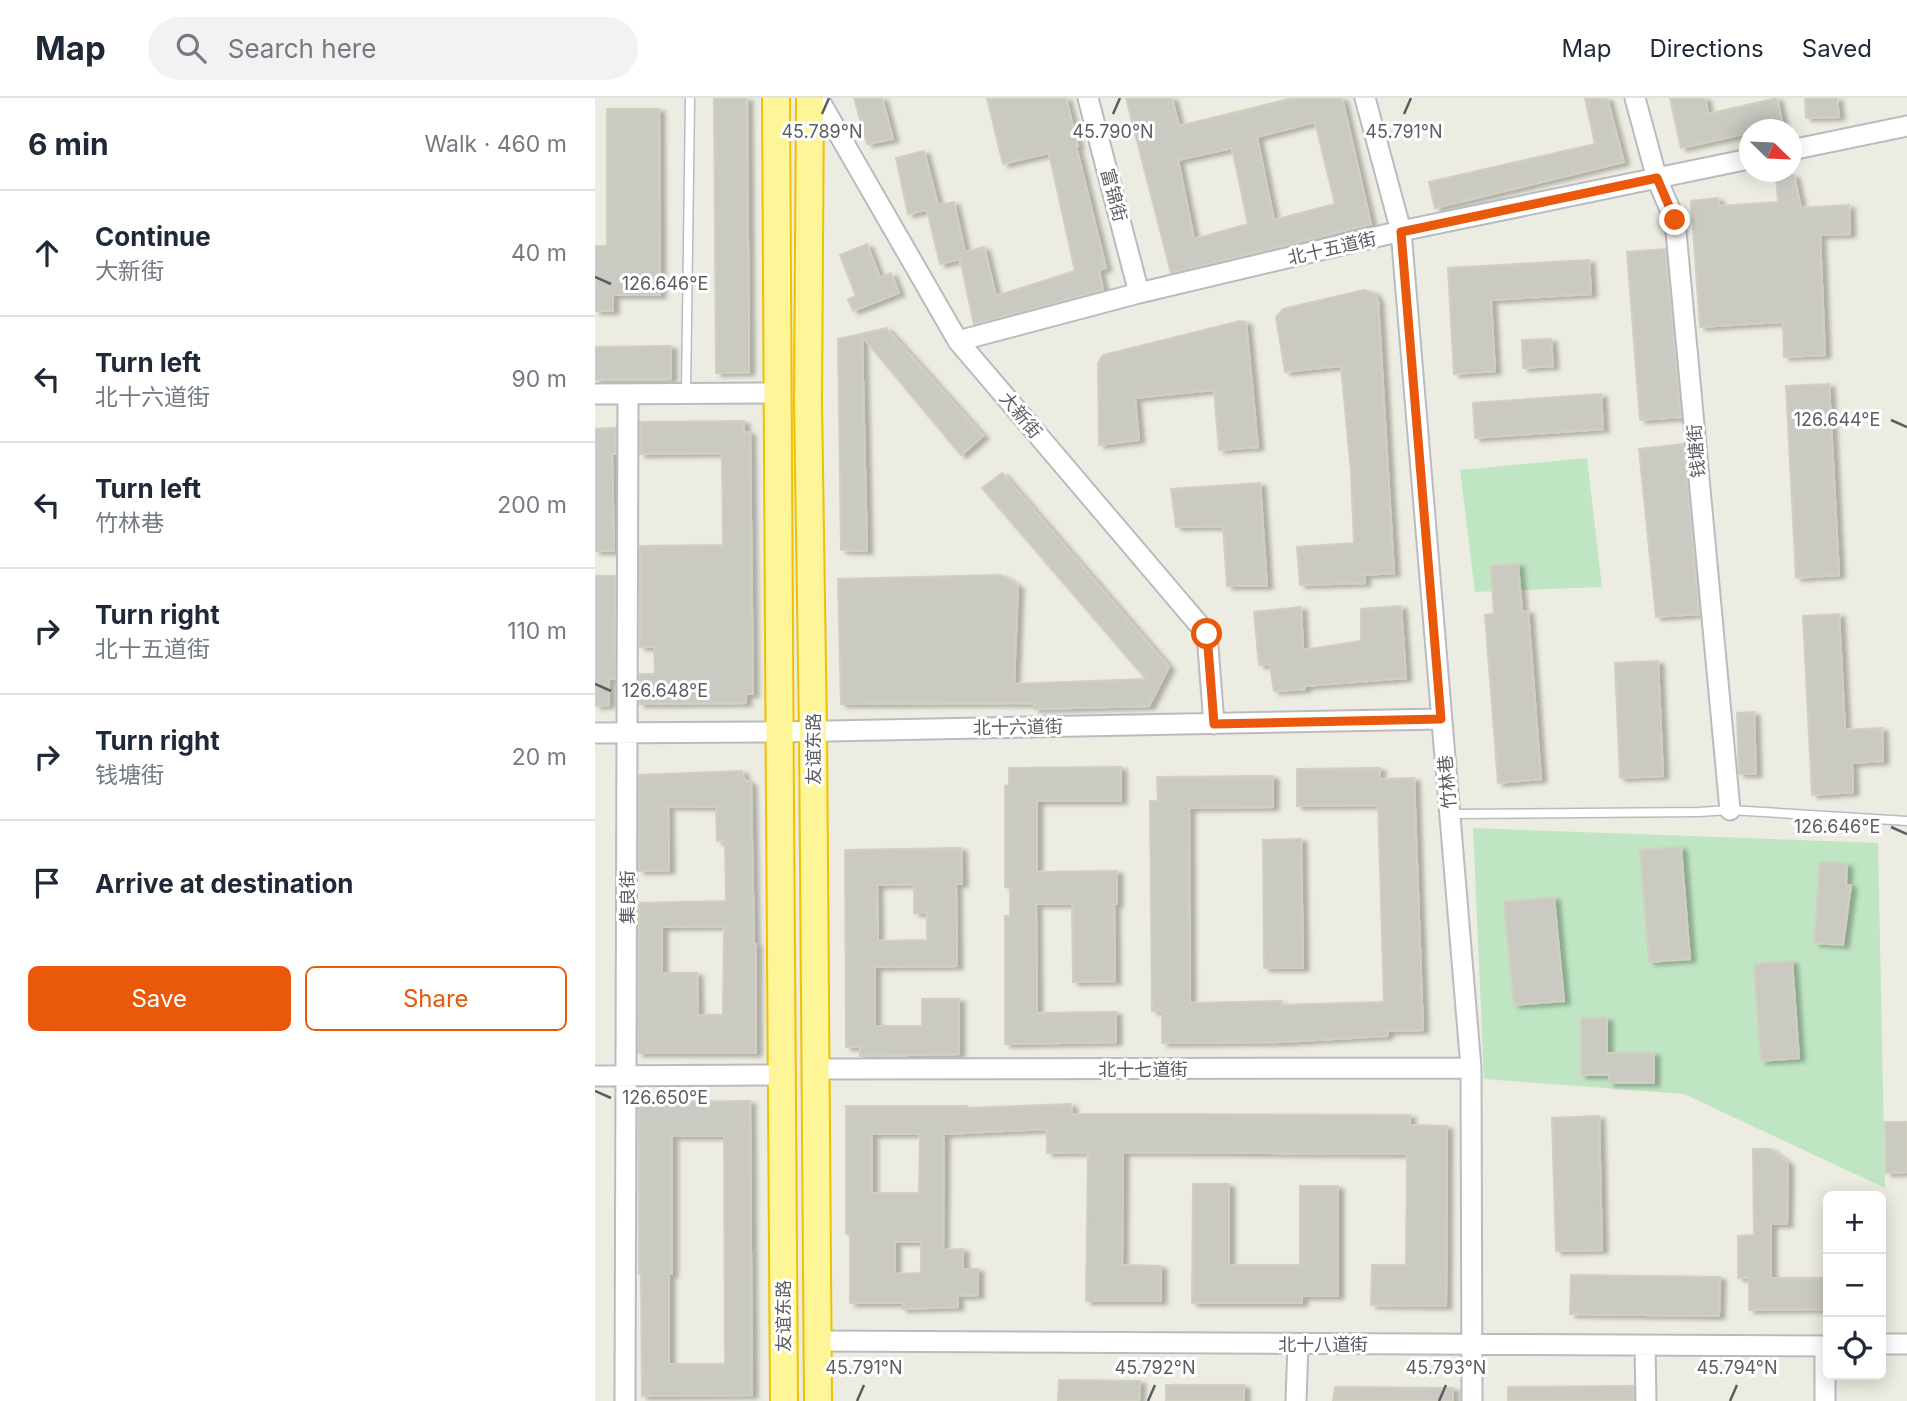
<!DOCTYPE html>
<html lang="en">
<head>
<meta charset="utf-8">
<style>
	body { margin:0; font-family:Inter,"Noto Sans SC",sans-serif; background:#f2f2f3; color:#1f2937 }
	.controls { position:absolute; right:21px; bottom:21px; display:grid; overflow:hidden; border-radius:10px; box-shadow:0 4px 18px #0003 }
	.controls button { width:63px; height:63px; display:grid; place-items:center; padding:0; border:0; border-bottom:2px solid #e0e1e3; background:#fff; color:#1f2937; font:35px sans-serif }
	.compass { position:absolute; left:1144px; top:21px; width:63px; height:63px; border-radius:50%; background:#fff; box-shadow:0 4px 18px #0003; rotate:113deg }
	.stop { position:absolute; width:21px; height:21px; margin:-16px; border:5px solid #ea580c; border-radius:50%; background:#fff }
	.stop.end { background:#ea580c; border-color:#fff; box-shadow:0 2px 7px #0008 }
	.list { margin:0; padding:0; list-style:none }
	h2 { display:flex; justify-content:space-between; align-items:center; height:91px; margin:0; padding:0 28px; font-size:30px }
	h2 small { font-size:23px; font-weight:400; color:#747a83 }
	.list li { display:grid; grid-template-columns:46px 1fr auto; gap:21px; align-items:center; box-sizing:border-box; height:126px; padding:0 28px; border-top:2px solid #e0e1e3 }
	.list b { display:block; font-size:26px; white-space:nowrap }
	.list p { margin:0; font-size:23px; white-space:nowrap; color:#747a83 }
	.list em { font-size:23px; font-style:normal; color:#747a83 }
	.actions { display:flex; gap:14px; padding:21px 28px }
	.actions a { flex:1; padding:16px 0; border:2px solid #ea580c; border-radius:10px; text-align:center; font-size:24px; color:#ea580c }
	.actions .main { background:#ea580c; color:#fff }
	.icon { flex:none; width:38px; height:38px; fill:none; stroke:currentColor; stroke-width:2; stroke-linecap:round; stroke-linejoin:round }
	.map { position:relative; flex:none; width:1312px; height:1303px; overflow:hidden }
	header { display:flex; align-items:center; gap:42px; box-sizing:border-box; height:98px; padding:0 35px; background:#fff; border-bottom:2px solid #e0e1e3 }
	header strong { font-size:33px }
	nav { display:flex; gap:38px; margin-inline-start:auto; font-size:24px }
	.search { width:490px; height:63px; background:#f2f2f3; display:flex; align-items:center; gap:18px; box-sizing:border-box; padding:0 24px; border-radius:38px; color:#747a83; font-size:26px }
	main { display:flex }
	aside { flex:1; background:#fff }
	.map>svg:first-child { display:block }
</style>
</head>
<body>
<header>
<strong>Map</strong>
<div class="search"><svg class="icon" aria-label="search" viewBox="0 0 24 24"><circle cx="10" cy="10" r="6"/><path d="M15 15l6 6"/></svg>Search here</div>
<nav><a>Map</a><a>Directions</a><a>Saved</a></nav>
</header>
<main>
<aside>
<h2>6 min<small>Walk · 460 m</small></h2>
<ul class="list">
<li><svg class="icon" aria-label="ahead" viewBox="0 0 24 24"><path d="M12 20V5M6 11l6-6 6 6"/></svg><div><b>Continue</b><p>大新街</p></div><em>40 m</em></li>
<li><svg class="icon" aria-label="left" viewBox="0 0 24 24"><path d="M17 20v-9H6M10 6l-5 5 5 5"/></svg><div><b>Turn left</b><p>北十六道街</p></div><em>90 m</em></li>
<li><svg class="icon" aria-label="left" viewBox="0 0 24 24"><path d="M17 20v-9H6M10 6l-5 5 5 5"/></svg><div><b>Turn left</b><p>竹林巷</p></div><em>200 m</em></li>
<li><svg class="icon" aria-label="right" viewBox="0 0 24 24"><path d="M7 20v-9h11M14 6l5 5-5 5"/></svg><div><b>Turn right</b><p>北十五道街</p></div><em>110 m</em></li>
<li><svg class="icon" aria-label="right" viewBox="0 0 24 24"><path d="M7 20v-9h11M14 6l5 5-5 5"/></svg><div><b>Turn right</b><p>钱塘街</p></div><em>20 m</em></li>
<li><svg class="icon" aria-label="arrive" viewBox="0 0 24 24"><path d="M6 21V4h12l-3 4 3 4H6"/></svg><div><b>Arrive at destination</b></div></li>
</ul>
<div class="actions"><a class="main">Save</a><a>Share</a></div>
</aside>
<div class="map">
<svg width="1312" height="1303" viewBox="0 0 1312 1303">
	<defs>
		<filter id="shadow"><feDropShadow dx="5.5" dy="3" stdDeviation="2" flood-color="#0004"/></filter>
	</defs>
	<rect width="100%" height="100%" fill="#edece2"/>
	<path fill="#bfe5c3" d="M 992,360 L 1007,489 L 880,494 L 865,372 Z
		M 878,730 L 1283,745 L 1290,1090 L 1089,996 L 889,981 Z"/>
	<path fill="#cac9c2" stroke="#d2cfc1" stroke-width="2" fill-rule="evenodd" filter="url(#shadow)" d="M 119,0 L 152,0 L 154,274 L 121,275 Z
		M 259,0 L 287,0 L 298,41 L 272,46 Z
		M 392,0 L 471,0 L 483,48 L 481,48 L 511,170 L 504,172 L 508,192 L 379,226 L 365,161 L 345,166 L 332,112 L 313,116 L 301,60 L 329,53 L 343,107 L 359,104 L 370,154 L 389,149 L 401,198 L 480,173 L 454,55 L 408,66 Z
		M 531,0 L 577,0 L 584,28 L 698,0 L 747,0 L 776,126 L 576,175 ZM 720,24 L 740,106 L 679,122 L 662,39 ZM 637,50 L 653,126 L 599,141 L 583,62 Z
		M 990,0 L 1012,0 L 1029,64 L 840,110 L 834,84 L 1000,46 Z
		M 1075,0 L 1110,0 L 1113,16 L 1182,0 L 1188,28 L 1170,32 L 1154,32 L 1154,35 L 1086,50 Z
		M 1210,0 L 1242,0 L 1244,19 L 1211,20 Z
		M 12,11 L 64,11 L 65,197 L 18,197 L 18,213 L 0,213 L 0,148 L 12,148 Z
		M 1199,77 L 1206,110 L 1254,107 L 1255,136 L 1225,137 L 1230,257 L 1189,259 L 1188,224 L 1105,229 L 1096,103 L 1123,100 L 1124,108 L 1183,104 L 1181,78 Z
		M 272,146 L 285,180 L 296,175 L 304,195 L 258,213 L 253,201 L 261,198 L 245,157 Z
		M 1070,151 L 1086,319 L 1045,322 L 1032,154 Z
		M 994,162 L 996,196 L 896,202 L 900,273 L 859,276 L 853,170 Z
		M 769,192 L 779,195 L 783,202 L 799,475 L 769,477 L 770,485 L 705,487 L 702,449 L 759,445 L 756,374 L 746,268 L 690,274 L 681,219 L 688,211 Z
		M 645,223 L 651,224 L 663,349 L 624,352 L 619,292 L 540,300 L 544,342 L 504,347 L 503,265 L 508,257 Z
		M 291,230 L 388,338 L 366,357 L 267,238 L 272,453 L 246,452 L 243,241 Z
		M 956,241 L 958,268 L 928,270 L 927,242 Z
		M 76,248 L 76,281 L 0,282 L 0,249 Z
		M 1234,286 L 1244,477 L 1201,480 L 1191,288 Z
		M 1006,296 L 1008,331 L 880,340 L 878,305 Z
		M 149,323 L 149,334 L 155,334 L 158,596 L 151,596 L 151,605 L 44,606 L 44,576 L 60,576 L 59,549 L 45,549 L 45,448 L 128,447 L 127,355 L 45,356 L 45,324 Z
		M 21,330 L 21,356 L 17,356 L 19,453 L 0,453 L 0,331 Z
		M 1089,346 L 1104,516 L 1061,519 L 1044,351 Z
		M 407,375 L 574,569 L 554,608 L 439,611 L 439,605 L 246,606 L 243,481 L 406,477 L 423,488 L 419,586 L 551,581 L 387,390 Z
		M 665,385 L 672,488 L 632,488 L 628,428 L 581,429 L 576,391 Z
		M 923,466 L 927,513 L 933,513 L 946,681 L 903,685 L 890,517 L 899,516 L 896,468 Z
		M 0,478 L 20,478 L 20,581 L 14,581 L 14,607 L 0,608 Z
		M 806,508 L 811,580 L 710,588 L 710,591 L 679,593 L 675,567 L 664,567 L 659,514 L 706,509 L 708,552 L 766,543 L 766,511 Z
		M 1244,516 L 1250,632 L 1287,630 L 1288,663 L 1257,665 L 1258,694 L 1217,697 L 1208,518 Z
		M 1063,563 L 1068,678 L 1025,680 L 1020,565 Z
		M 1159,614 L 1161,676 L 1144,676 L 1142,615 Z
		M 526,669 L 526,703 L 442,703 L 442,774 L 522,773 L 522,806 L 519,806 L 520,883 L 478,884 L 477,806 L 441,806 L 442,915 L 521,914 L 521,944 L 410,946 L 410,818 L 415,818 L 415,789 L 410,789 L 410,688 L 414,687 L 414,670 Z
		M 785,670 L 784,681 L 819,680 L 828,932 L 793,933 L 792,938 L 686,944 L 567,945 L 567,913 L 557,913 L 555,703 L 563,703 L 562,679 L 678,678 L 678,709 L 594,710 L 595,905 L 686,903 L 686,907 L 789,904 L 783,707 L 702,708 L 702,671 Z
		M 147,673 L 149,681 L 156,685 L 159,846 L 161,846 L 161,955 L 43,955 L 44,805 L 131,803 L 130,742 L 122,743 L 121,709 L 73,708 L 74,772 L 44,773 L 44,677 ZM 129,828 L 128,917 L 103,917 L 102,875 L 67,875 L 67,829 Z
		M 706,741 L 708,870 L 669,870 L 668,742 Z
		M 1086,749 L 1095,861 L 1054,864 L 1045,752 Z
		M 366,750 L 367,786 L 361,786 L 362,868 L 280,869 L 280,928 L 327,928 L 327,901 L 364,901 L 364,956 L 265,958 L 265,949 L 251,949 L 250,752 ZM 319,786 L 319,815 L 332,815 L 332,842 L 283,843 L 282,787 Z
		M 1225,764 L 1252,766 L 1251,787 L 1256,787 L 1248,847 L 1219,845 Z
		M 959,799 L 969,903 L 919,907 L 909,804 Z
		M 1197,863 L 1204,960 L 1166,963 L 1159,866 Z
		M 986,920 L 1012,920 L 1012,955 L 1059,955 L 1059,985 L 1014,985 L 1014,977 L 986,977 Z
		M 155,1003 L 157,1297 L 47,1298 L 46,1176 L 44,1176 L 43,1004 ZM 77,1038 L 129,1038 L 130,1266 L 74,1266 L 74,1176 L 77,1176 Z
		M 476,1006 L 477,1016 L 815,1017 L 815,1027 L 852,1028 L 851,1208 L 776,1207 L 777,1167 L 811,1167 L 812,1056 L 528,1054 L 527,1167 L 566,1168 L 566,1203 L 491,1203 L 493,1054 L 452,1055 L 452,1031 L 349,1036 L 348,1152 L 368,1151 L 368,1171 L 383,1171 L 383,1197 L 362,1198 L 363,1209 L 307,1211 L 307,1205 L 255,1205 L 255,1136 L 251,1136 L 251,1008 L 372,1008 L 372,1010 ZM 277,1036 L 325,1036 L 324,1095 L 277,1095 ZM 300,1144 L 326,1144 L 326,1175 L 300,1176 Z
		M 1004,1018 L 1007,1152 L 961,1153 L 957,1020 Z
		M 1290,1024 L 1312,1024 L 1312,1074 L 1291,1075 Z
		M 1158,1051 L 1175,1051 L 1193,1065 L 1192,1126 L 1176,1126 L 1176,1180 L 1233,1180 L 1233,1211 L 1154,1212 L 1154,1179 L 1143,1180 L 1143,1138 L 1159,1137 Z
		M 598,1086 L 634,1086 L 634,1167 L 705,1167 L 705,1088 L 743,1088 L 743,1198 L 707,1198 L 707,1205 L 597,1205 Z
		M 976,1177 L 1125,1179 L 1124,1218 L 975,1216 Z
		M 464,1282 L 545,1283 L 544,1303 L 463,1303 Z
		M 571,1287 L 649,1287 L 649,1303 L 571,1303 Z
		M 1038,1288 L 1039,1303 L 913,1303 L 913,1289 Z
		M 740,1289 L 858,1290 L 858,1303 L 738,1303 Z"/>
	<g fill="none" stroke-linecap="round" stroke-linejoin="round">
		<g stroke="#babbc1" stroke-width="11">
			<path id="service" d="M 91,295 L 95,0
				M 857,716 L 1103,714 L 1135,712 L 1312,723"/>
		</g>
		<g stroke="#babbc1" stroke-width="23">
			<path id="tertiary" d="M 223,0 L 363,243 L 612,536 L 619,626
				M 493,0 L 544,195
				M 770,0 L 806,133 L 876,970 L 877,1303
				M 1040,0 L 1062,81 L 1080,123 L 1135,712
				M 1196,52 L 1312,28
				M 363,243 L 544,195 L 806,133 L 1154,61
				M 0,296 L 181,295
				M 0,635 L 184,634 L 846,621
				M 220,971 L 876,970
				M 0,978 L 188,977
				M 224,1243 L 1233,1248
				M 1286,1246 L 1312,1246
				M 1050,1248 L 1051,1303
				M 30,1303 L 33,296
				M 701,1303 L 703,1246
				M 1230,1303 L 1230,1248"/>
		</g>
		<g stroke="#efc101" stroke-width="30">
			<path id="trunk" d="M 181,0 C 181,434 188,869 189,1303
				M 215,0 L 213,304 L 218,633 L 223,1303"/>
		</g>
		<use href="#service" stroke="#fff" stroke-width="8"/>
		<use href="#tertiary" stroke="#fff" stroke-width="19"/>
		<use href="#trunk" stroke="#fef498" stroke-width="26"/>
	</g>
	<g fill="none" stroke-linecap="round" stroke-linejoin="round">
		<path stroke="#ea580c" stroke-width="9" d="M 612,536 L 619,626 L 846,621 L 806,134 L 1062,80 L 1080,122"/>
	</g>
	<path fill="none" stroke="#5b5d63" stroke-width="2.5" d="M 227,16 L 234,0M 518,16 L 525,0M 809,16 L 816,0M 0,179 L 16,186M 1296,322 L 1312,329M 0,586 L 16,593M 1296,729 L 1312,736M 0,993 L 16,1000M 262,1303 L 269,1287M 553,1303 L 560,1287M 844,1303 L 851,1287M 1135,1303 L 1142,1287"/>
	<g text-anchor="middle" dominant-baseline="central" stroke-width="6" stroke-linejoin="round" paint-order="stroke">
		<g font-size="18" fill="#5b5d63" stroke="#fff">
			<text transform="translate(519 97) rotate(75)">富锦街</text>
			<text transform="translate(737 150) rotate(-13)">北十五道街</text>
			<text transform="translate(426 317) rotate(50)">大新街</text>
			<text transform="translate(1101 353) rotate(-95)">钱塘街</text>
			<text transform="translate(423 629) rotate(-1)">北十六道街</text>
			<text transform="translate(218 651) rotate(-90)">友谊东路</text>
			<text transform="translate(852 684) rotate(-95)">竹林巷</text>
			<text transform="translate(32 799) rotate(-90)">集良街</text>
			<text x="548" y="971">北十七道街</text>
			<text transform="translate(188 1218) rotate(-90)">友谊东路</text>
			<text x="728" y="1246">北十八道街</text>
		</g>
	</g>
	<g font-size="18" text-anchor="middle" fill="#5b5d63" stroke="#fff" stroke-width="6" stroke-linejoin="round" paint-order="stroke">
		<text x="227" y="40">45.789°N</text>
		<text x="518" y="40">45.790°N</text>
		<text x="809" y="40">45.791°N</text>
		<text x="70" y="192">126.646°E</text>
		<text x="1242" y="328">126.644°E</text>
		<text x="70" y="599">126.648°E</text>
		<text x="1242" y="735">126.646°E</text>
		<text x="70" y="1006">126.650°E</text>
		<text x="269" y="1276">45.791°N</text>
		<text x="560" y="1276">45.792°N</text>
		<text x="851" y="1276">45.793°N</text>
		<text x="1142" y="1276">45.794°N</text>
	</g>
</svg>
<div class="controls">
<button>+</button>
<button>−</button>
<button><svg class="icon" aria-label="locate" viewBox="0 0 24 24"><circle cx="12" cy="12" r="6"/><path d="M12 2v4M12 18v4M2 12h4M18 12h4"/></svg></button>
</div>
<svg class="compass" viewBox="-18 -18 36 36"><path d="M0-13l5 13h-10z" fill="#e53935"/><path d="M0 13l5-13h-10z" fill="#747a83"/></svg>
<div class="stop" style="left:612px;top:536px"></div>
<div class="stop end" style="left:1080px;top:122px"></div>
</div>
</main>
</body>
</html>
